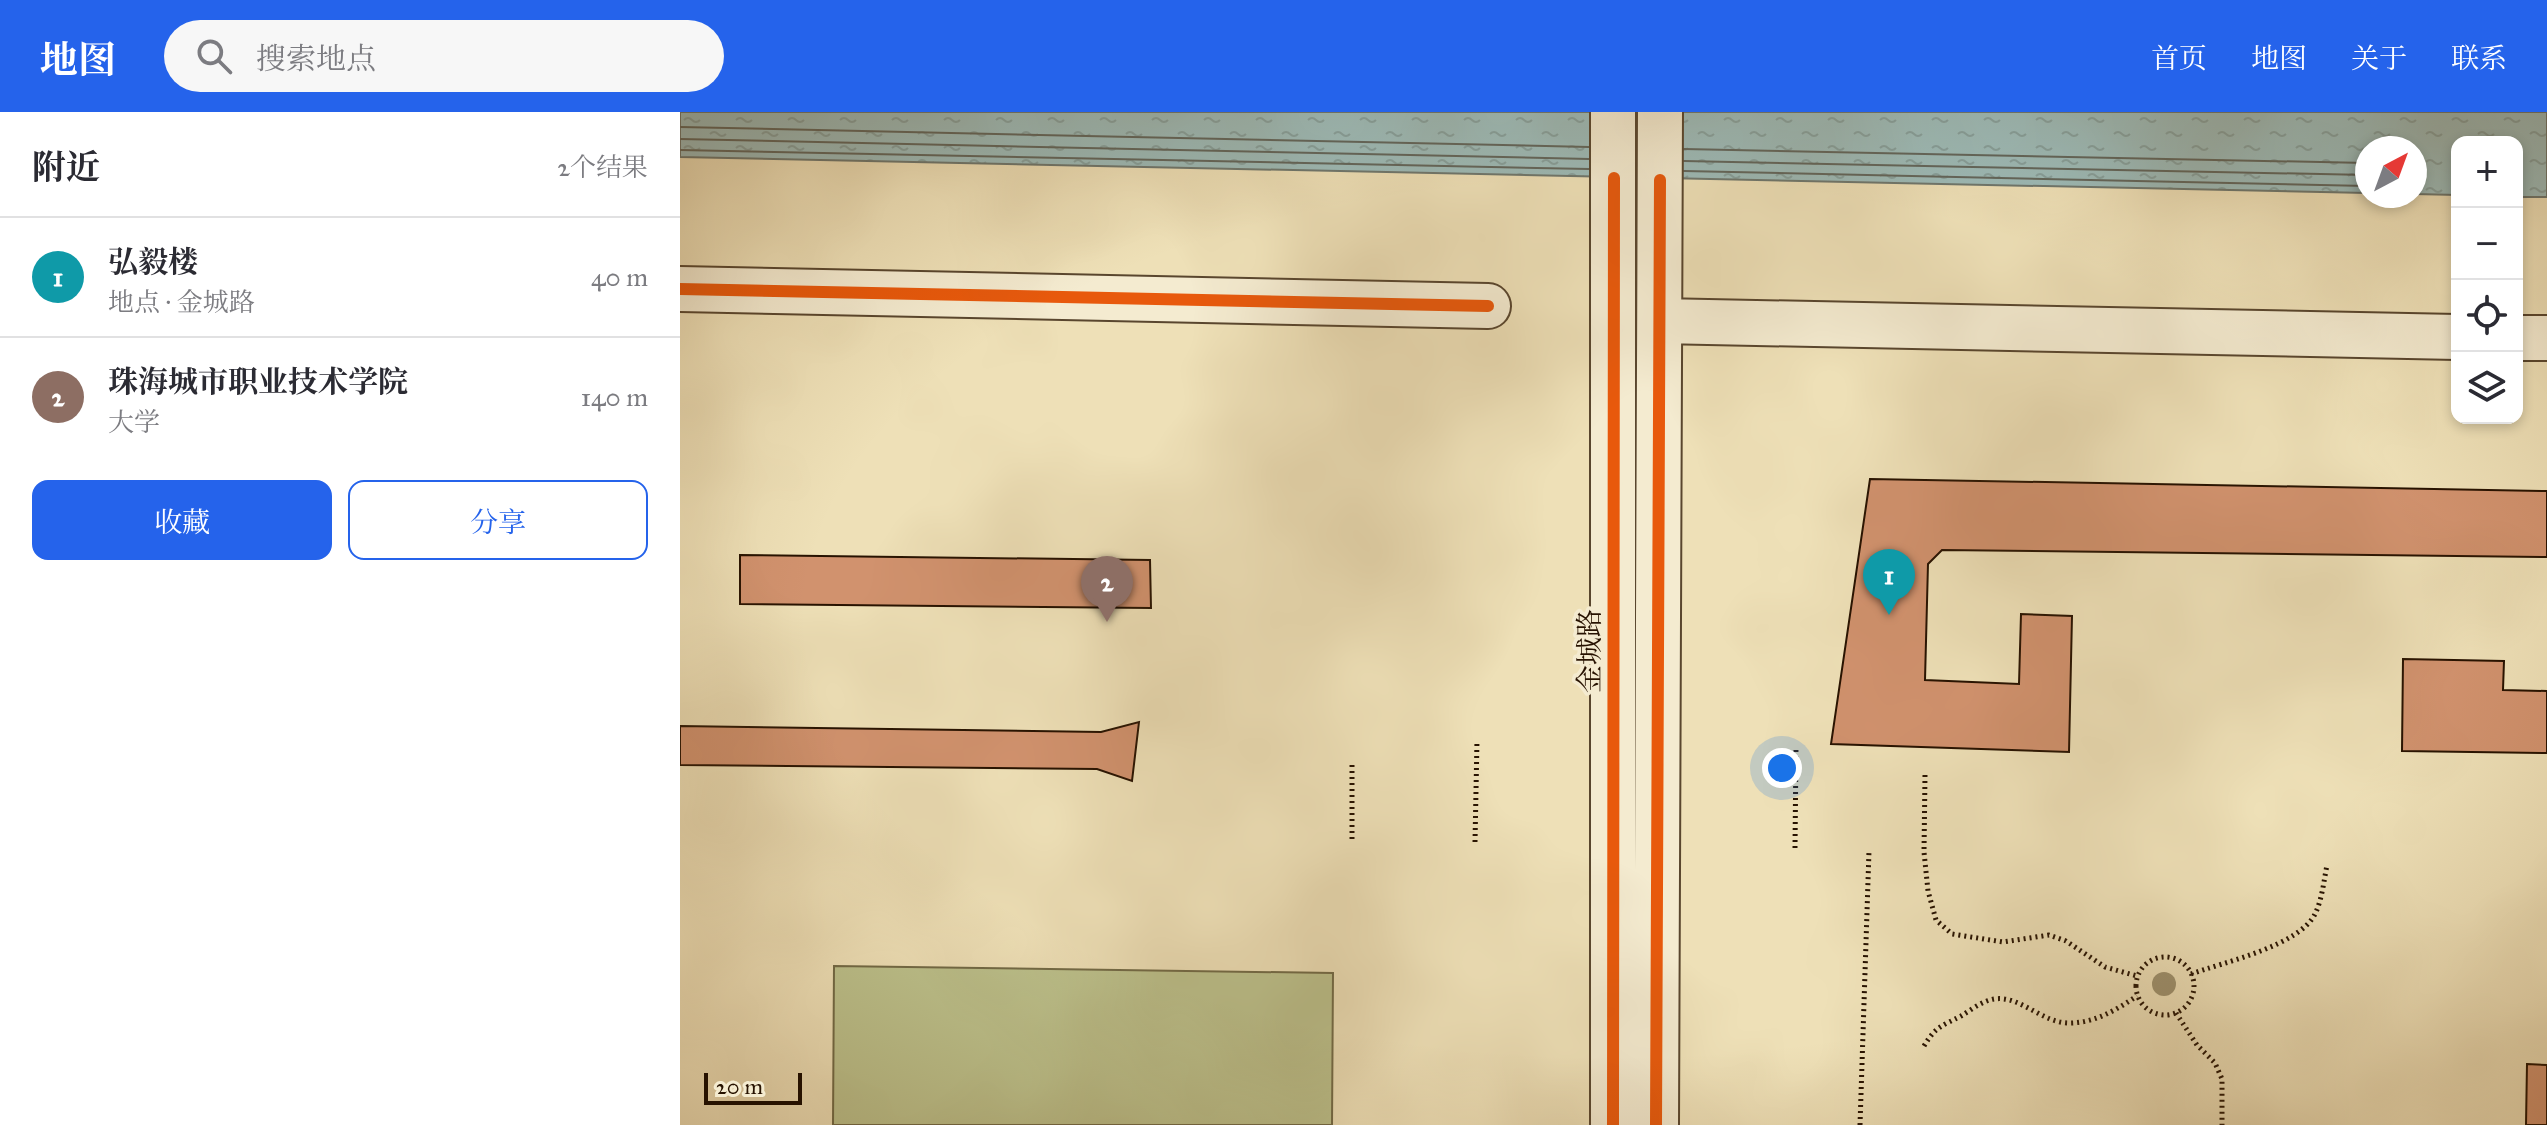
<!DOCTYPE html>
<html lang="zh">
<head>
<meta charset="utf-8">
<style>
	body { margin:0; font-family:"IM FELL Great Primer","Noto Serif SC",serif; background:#f7f7f7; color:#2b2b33 }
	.controls { position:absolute; right:24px; top:24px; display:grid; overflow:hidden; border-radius:16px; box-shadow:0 4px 12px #0003 }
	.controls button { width:72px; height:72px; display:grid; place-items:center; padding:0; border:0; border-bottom:2px solid #e1e1e2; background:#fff; color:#2b2b33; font:40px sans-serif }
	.compass { position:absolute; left:1675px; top:24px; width:72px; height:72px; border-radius:50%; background:#fff; box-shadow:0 4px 12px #0003; rotate:41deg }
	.scale { position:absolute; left:24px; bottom:20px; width:98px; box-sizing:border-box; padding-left:8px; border:4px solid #271200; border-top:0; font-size:22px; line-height:28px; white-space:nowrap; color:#271200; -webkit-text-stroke:6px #f4ebd0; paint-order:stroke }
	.you { position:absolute; left:1102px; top:656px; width:28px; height:28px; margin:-20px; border:6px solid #fff; border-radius:50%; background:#1a73e8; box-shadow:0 0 0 12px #1a73e833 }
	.badge { display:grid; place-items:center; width:52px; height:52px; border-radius:50%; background:#2563eb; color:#fff; font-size:26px; font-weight:700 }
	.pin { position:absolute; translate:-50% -66px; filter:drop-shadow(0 2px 4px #0008) }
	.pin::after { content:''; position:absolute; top:42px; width:28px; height:24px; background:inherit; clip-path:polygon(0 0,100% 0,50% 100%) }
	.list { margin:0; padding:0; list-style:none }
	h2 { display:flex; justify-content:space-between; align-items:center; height:104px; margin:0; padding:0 32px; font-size:34px }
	h2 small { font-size:26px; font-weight:400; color:#7c7c81 }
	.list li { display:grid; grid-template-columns:52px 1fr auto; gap:24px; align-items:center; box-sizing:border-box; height:120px; padding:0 32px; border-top:2px solid #e1e1e2 }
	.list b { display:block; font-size:30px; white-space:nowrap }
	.list p { margin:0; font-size:26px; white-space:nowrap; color:#7c7c81 }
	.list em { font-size:26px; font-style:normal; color:#7c7c81 }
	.actions { display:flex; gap:16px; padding:24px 32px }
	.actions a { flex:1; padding:18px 0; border:2px solid #2563eb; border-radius:16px; text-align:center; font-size:28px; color:#2563eb }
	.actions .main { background:#2563eb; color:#fff }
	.icon { flex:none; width:44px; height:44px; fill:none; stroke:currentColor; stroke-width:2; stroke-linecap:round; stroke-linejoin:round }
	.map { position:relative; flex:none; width:1867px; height:1013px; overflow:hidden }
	header { display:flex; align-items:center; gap:48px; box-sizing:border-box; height:112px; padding:0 40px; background:#2563eb; color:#fff }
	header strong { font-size:38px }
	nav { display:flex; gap:44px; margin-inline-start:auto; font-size:28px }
	.search { width:560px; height:72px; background:#f7f7f7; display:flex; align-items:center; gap:20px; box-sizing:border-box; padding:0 28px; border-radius:44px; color:#7c7c81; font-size:30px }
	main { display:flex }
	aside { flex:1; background:#fff }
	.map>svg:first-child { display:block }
</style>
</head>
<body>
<header>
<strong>地图</strong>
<div class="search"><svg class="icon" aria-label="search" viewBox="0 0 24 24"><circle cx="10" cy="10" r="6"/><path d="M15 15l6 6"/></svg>搜索地点</div>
<nav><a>首页</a><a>地图</a><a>关于</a><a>联系</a></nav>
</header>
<main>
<aside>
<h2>附近<small>2个结果</small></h2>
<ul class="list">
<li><span class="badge" style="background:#0f9aa8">1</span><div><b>弘毅楼</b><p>地点 · 金城路</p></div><em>40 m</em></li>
<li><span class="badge" style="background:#8d6e63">2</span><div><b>珠海城市职业技术学院</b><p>大学</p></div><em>140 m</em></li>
</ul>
<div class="actions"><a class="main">收藏</a><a>分享</a></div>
</aside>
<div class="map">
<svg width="1867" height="1013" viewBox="0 0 1867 1013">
	<defs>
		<pattern id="water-ripples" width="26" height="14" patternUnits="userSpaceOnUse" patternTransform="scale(2)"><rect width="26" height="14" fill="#9dbbb8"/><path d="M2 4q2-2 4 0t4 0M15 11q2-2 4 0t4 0" fill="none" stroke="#87a09c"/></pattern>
	</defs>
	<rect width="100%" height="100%" fill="#eee0b7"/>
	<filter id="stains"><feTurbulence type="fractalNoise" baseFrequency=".0025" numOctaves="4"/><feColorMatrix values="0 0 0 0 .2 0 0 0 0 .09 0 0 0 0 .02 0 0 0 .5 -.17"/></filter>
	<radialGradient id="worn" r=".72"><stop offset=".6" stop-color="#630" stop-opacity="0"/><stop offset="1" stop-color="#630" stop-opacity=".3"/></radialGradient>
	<path fill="#bcc18c" stroke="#726a46" stroke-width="2" d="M 154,854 L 653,861 L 652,1013 L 153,1013 Z"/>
	<path fill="url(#water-ripples)" stroke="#6e776e" stroke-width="2" d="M 0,0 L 1867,0 L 1867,85 L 1837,85 L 1837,30 L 1777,30 L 1777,83 L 1735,82 L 1735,36 L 1687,36 L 1687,81 L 0,45 Z"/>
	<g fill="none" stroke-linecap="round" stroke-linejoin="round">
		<path stroke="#62665c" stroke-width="2" d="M 0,15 L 909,35
			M 0,27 L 909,47
			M 1004,37 L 1687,51
			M 0,38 L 909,57
			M 1004,49 L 1687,63
			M 1004,59 L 1687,74"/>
	</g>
	<path fill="#d1926e" stroke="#271200" stroke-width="2" d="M 1190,367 L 1867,379 L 1867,445 L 1262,438 L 1248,452 L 1245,568 L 1339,572 L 1341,502 L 1392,504 L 1389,640 L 1151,632 Z
		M 60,443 L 470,448 L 471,496 L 60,492 Z
		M 1723,547 L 1824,549 L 1823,578 L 1867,579 L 1867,641 L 1722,639 Z
		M 459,610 L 452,669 L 417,657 L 0,653 L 0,614 L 421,620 Z
		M 1847,952 L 1867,953 L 1867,1013 L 1846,1013 Z"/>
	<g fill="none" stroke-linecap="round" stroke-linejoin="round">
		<g stroke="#59462e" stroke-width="48">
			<path id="minor" d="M 0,177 L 808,194
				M 980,209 L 1777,225
				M 1837,226 L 1867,226
				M 933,1013 L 933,0
				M 976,1013 L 980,0"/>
		</g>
		<path stroke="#271200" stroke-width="5" stroke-dasharray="2 4" stroke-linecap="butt" d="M 672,653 L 672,728
			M 1245,663 L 1244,740 L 1248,779 L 1256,808 L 1272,822 L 1323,830 L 1369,823 L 1386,829 L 1425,855 L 1457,864
			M 795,730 L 797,628
			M 1115,736 L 1116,635
			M1456 874a29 29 0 1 1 58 0a29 29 0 1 1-58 0Z
			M 1511,862 C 1544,850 1619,834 1635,802 C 1642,788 1644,768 1647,753
			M 1496,901 L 1517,933 L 1535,951 L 1542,967 L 1542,1013
			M 1244,934 C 1256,914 1262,914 1281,904 C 1291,898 1302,889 1314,887 C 1340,883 1362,911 1389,911 C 1415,911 1436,898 1457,884
			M 1180,1013 L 1189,739"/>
		<use href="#minor" stroke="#f4ebd0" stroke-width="44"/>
		<g stroke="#f4ebd0" stroke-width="17">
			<path id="cycleway" d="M 0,177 L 808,194
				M 933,1013 L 934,66
				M 976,1013 L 980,68"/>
		</g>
		<use href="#cycleway" stroke="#e8590c" stroke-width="12"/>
	</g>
	<circle fill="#9d906d" cx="1484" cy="872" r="12"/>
	<g text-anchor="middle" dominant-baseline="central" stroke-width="7" stroke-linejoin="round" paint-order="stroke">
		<g font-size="28" fill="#271200" stroke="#f4ebd0">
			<text transform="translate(909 539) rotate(-90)">金城路</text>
		</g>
	</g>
	<rect width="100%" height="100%" filter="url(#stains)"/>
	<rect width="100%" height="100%" fill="url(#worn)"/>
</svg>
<div class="controls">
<button>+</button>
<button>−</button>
<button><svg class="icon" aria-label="locate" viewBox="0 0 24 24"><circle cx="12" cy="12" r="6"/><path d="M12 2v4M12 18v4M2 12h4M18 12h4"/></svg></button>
<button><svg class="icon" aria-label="layers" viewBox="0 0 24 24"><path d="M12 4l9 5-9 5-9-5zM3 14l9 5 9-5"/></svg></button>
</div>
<svg class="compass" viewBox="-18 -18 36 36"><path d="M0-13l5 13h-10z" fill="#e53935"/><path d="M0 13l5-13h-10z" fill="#7c7c81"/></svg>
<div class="scale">20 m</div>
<div class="you"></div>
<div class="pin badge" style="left:1209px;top:503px;background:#0f9aa8">1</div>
<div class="pin badge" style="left:427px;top:510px;background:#8d6e63">2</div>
</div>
</main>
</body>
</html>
